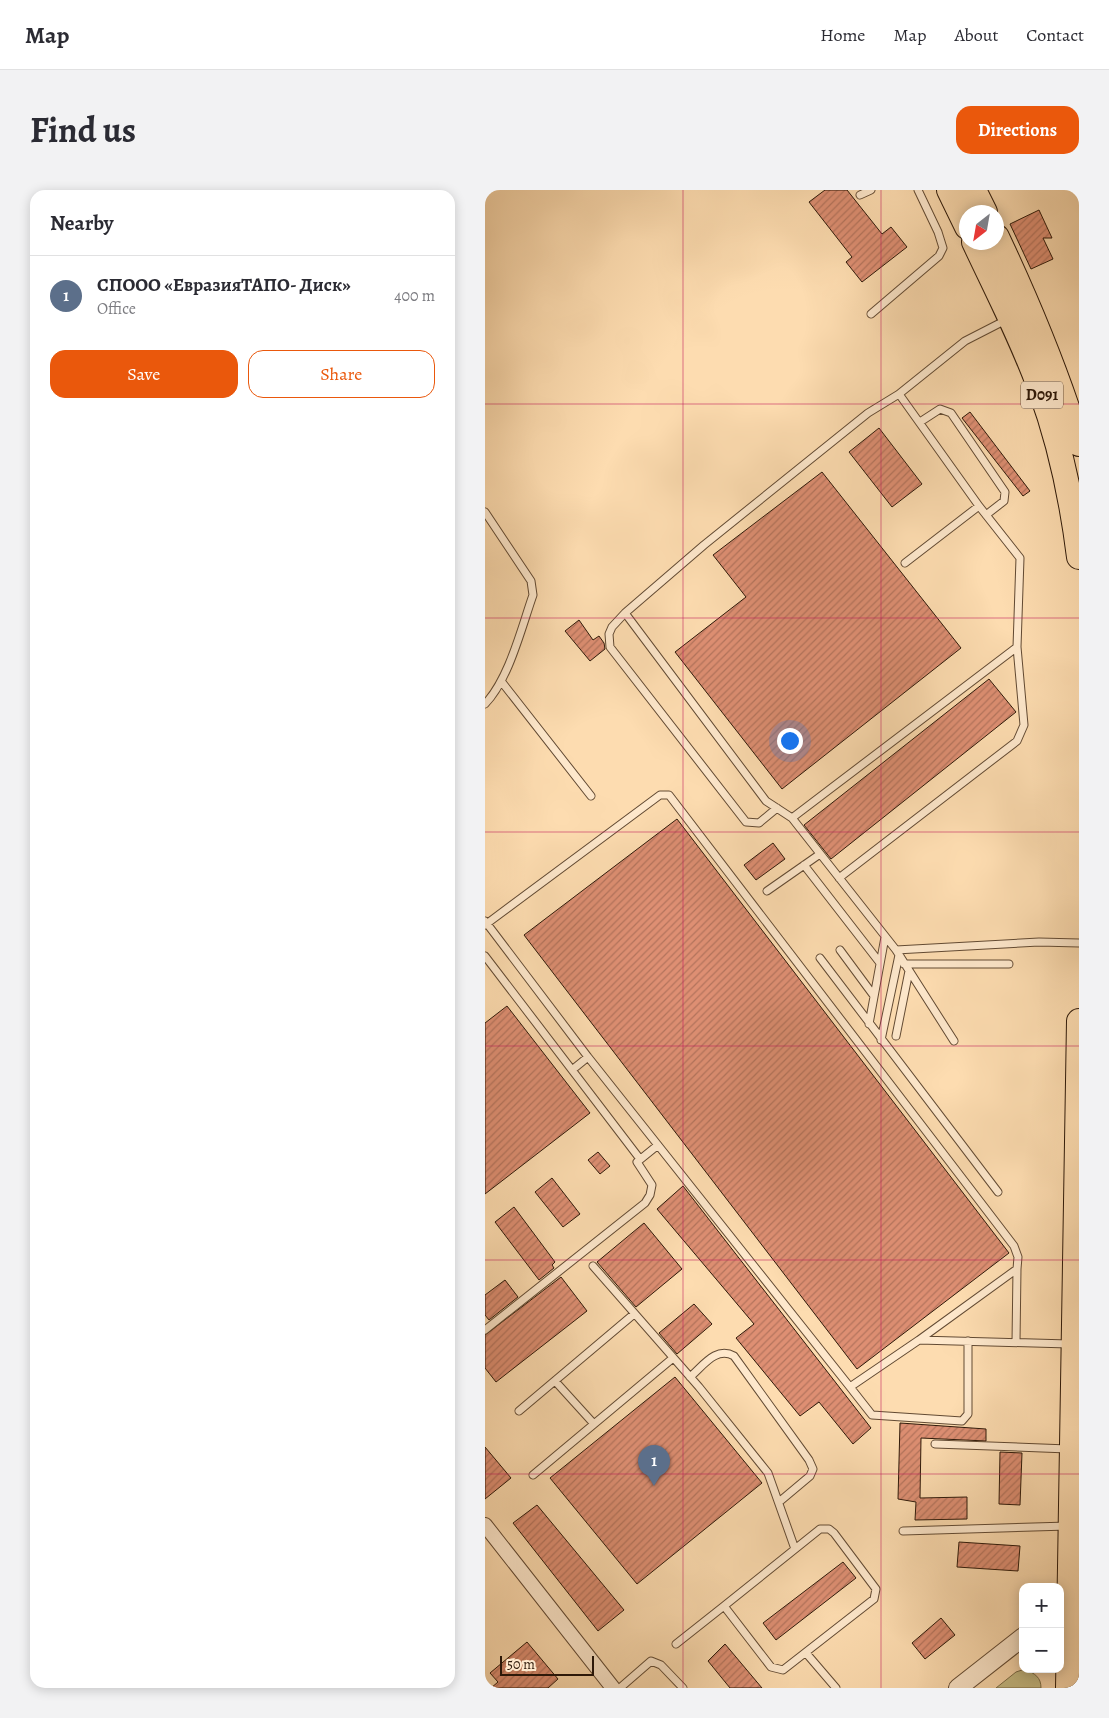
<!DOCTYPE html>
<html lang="en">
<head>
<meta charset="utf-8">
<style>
	body { margin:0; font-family:Alegreya,serif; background:#f2f2f3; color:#2b2b33 }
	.controls { position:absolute; right:15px; bottom:15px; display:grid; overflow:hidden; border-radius:10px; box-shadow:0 2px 12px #0003 }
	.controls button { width:45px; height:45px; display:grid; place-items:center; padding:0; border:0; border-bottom:1px solid #e1e1e2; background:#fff; color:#2b2b33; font:25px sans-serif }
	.compass { position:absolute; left:474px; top:15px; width:45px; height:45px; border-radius:50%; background:#fff; box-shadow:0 2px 12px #0003; rotate:211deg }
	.scale { position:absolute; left:15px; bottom:12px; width:94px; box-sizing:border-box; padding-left:5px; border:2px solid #2e1909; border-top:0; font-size:14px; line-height:18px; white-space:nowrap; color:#2e1909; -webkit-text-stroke:4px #fee8cc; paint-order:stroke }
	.you { position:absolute; left:304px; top:550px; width:18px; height:18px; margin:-12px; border:4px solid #fff; border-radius:50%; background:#1a73e8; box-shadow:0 0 0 8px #1a73e833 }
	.badge { display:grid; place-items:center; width:32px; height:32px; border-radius:50%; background:#ea580c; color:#fff; font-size:16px; font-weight:700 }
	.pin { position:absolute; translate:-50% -41px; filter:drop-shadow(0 1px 2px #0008) }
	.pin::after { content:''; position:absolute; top:26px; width:18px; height:15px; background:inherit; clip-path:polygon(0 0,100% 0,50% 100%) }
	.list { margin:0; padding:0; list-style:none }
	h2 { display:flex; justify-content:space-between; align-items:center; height:65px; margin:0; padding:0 20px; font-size:21px }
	h2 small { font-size:16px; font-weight:400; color:#7c7c81 }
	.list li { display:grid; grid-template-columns:32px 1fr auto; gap:15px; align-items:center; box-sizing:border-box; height:80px; padding:0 20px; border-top:1px solid #e1e1e2 }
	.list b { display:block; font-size:19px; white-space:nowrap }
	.list p { margin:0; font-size:16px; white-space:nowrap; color:#7c7c81 }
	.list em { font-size:16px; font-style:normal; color:#7c7c81 }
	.actions { display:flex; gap:10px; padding:15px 20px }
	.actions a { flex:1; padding:11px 0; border:1px solid #ea580c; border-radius:15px; text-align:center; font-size:18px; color:#ea580c }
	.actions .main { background:#ea580c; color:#fff }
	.map { position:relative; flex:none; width:594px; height:1498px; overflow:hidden; border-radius:15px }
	header { display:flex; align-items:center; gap:30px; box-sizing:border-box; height:70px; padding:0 25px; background:#fff; border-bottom:1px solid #e1e1e2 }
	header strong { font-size:24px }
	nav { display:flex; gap:28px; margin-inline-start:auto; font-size:18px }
	.intro { display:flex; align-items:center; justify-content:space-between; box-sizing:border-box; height:120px; padding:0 30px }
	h1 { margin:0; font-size:35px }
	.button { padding:12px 22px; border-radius:15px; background:#ea580c; color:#fff; font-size:18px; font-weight:700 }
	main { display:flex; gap:30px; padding:0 30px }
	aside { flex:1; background:#fff; border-radius:15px; box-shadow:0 2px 12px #0003 }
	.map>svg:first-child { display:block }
</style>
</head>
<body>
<header>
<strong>Map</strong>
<nav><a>Home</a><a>Map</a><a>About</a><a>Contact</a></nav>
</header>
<div class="intro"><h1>Find us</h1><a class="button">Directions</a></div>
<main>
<aside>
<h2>Nearby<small></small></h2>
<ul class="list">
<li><span class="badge" style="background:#5c6f8a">1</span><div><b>СПООО «ЕвразияТАПО- Диск»</b><p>Office</p></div><em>400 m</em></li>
</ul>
<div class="actions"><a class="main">Save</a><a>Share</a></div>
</aside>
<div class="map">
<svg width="594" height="1498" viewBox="0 0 594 1498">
	<defs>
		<pattern id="building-hatch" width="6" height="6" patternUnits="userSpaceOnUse" patternTransform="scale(1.25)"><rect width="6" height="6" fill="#de8f73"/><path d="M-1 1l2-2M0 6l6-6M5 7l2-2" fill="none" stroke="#b4745d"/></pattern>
	</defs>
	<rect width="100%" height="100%" fill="#fddcb0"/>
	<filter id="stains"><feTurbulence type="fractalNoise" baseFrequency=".004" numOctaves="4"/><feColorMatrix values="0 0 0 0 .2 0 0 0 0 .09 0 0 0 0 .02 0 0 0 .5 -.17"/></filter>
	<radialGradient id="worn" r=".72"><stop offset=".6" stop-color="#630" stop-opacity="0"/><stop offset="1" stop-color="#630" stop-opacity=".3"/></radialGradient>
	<path fill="#c7be86" stroke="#7a6c48" d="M 540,1479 C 550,1484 556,1487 556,1498 L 511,1498 L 531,1482 Z"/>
	<path fill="url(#building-hatch)" stroke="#2e1909" d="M 340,0 L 362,0 L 397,44 L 406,37 L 422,57 L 377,92 L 361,72 L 367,67 L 324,12 Z
		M 554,20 L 567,48 L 558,48 L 568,69 L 546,79 L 525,34 Z
		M 485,222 L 545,301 L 538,306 L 477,228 Z
		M 394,238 L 437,294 L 407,317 L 364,262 Z
		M 337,282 L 476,458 L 297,599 L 190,462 L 261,407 L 228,365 Z
		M 94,430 L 108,450 L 114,446 L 119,453 L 120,459 L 105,471 L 80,441 Z
		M 504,489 L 531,522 L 346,669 L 319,635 Z
		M 192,629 L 524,1063 L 372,1179 L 39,745 Z
		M 288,653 L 300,669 L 271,690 L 259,675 Z
		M 22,816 L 105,923 L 0,1004 L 0,833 Z
		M 113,962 L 125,976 L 115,984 L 103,970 Z
		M 67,988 L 95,1024 L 78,1037 L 50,1002 Z
		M 198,996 L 386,1238 L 368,1254 L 334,1212 L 315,1226 L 251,1148 L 269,1134 L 172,1019 Z
		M 29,1017 L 70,1072 L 67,1075 L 69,1078 L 54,1090 L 10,1032 Z
		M 159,1033 L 197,1079 L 151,1117 L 112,1072 Z
		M 76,1087 L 102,1121 L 11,1192 L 0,1178 L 0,1145 Z
		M 20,1090 L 33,1107 L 4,1130 L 0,1125 L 0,1105 Z
		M 209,1114 L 227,1134 L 192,1164 L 174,1143 Z
		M 190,1187 L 277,1293 L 152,1394 L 65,1288 Z
		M 415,1233 L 501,1239 L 501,1251 L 436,1248 L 435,1308 L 482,1307 L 482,1329 L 430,1330 L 431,1312 L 413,1309 Z
		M 0,1257 L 26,1288 L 0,1309 Z
		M 515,1262 L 537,1263 L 535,1315 L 514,1314 Z
		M 52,1315 L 139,1420 L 113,1441 L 28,1333 Z
		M 474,1352 L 535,1356 L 533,1381 L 472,1377 Z
		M 358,1372 L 371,1388 L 291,1450 L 278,1433 Z
		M 456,1428 L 470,1445 L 440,1469 L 427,1453 Z
		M 42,1452 L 73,1489 L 63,1498 L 6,1498 L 13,1492 L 5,1483 Z
		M 240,1454 L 277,1498 L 245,1498 L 223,1471 Z"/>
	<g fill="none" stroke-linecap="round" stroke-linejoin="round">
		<g stroke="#624a33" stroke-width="9">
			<path id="service" d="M 375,5 L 386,0
				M 386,124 L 454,66 L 458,58 L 453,42 L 433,0
				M 521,130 L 480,151 L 414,204 L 494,316 L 535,368 L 532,457 L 307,628 L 411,760 L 554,752 L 594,753
				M 435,232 L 455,219 L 466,223 L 520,302 L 519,311 L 501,325
				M 0,322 L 46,391 L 48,405 C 36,439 24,489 0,514
				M 420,373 L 494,316
				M 140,423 L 281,611 L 307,628
				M 16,491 L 106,606
				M 292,618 L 274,633 L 261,632 L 125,457 L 124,444 L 127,437 L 140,423 L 219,355 L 383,223 L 414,204
				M 319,675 L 395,773
				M 354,688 L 532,551 L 539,535 L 532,457
				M 282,701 L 335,664
				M 0,731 L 103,867 L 365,1197 L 434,1150 L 584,1154
				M 0,735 L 175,605 L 184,605 L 529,1056 L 533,1067 L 532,1079 L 434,1150
				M 355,760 L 389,806
				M 411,760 L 469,851
				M 0,766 L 155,969
				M 335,768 L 513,1002
				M 419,774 L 524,774
				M 384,834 L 400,747
				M 411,846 L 424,781
				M 396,850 L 414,765
				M 87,880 L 103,867
				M 108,1076 L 214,1197 L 283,1283 L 310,1359
				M 0,1140 L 160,1013 L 165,1005 L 167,995 L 152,972 L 173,955
				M 531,1152 L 532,1079
				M 205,1187 C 218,1176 231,1156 249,1166 L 324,1270 L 328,1279 L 325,1286 L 294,1312
				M 70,1191 L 109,1234
				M 365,1197 L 387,1225 L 477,1231 L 483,1224 L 483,1151
				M 34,1221 L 149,1124
				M 450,1254 L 583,1259
				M 48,1285 L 188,1168
				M 335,1339 L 344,1339 L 349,1343 L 391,1399 L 389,1409 L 298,1480 L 286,1477 L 239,1416 Z
				M 418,1341 L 583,1336
				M 191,1454 L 239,1416
				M 321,1463 L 351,1498
				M 135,1498 L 166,1471 L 176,1475 L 198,1498"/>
		</g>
		<g stroke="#624a33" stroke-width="16">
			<path id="minor" d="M 0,1335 L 128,1498"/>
		</g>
		<g stroke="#624a33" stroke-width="20">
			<path id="tertiary" d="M 473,1498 L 538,1447"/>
		</g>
		<g stroke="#2e1909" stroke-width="26">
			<path id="trunk" d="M 464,0 L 482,37
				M 489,0 L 500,22
				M 512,47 C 544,115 572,182 594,254
				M 489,52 C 512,101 537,149 555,199 C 575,253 587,311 594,367
				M 583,1498 L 594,831"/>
		</g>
		<use href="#service" stroke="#fee8cc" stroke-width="7"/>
		<use href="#minor" stroke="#fee8cc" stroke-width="14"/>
		<use href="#tertiary" stroke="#fee8cc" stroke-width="18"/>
		<use href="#trunk" stroke="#fddcb0" stroke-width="24"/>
	</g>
	<path fill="none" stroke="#c2185b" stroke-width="1" stroke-opacity="0.55" d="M 198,0 L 198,1498M 396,0 L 396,1498M 0,214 L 594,214M 0,428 L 594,428M 0,642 L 594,642M 0,856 L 594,856M 0,1070 L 594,1070M 0,1284 L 594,1284"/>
	<g text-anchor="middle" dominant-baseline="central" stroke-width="5" stroke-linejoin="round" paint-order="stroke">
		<rect fill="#fee8cc" stroke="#6c5744" stroke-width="1" x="536" y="191.5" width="42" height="27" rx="4"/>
		<g font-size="16" font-weight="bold" fill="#2e1909">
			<text x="557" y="205">D091</text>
		</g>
	</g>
	<rect width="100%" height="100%" filter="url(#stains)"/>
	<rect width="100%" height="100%" fill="url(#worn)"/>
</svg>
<div class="controls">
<button>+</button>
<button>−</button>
</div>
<svg class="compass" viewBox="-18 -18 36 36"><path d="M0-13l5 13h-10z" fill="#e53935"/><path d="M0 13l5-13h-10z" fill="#7c7c81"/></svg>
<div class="scale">50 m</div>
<div class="you"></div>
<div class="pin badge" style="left:169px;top:1296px;background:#5c6f8a">1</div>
</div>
</main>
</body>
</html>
